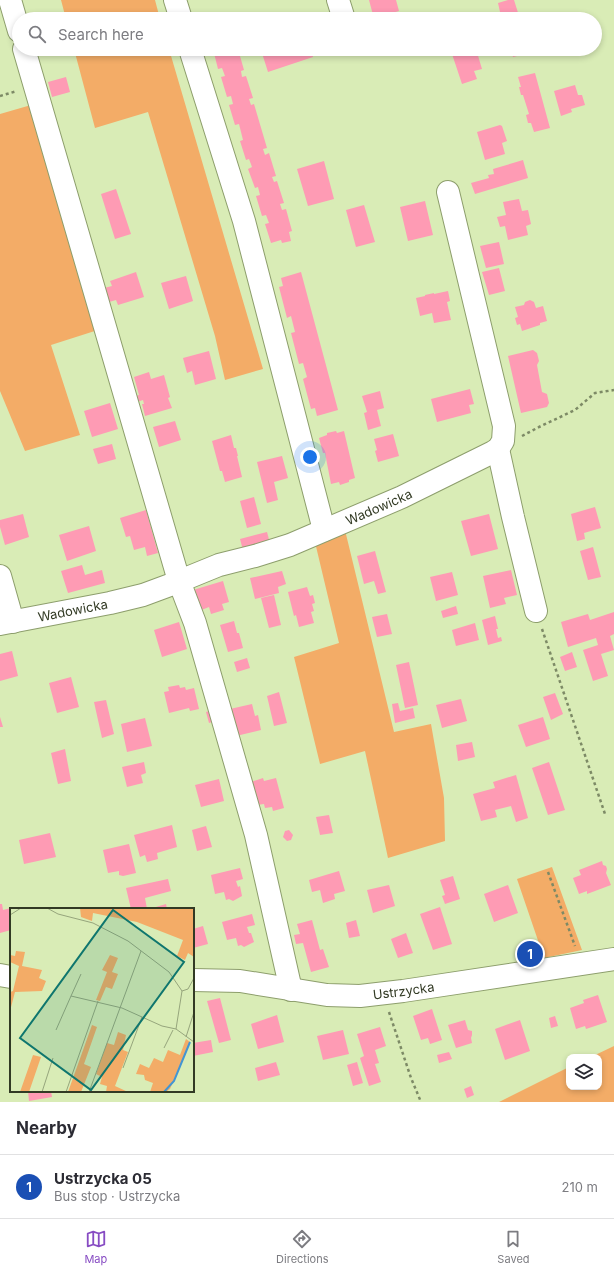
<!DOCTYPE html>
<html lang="en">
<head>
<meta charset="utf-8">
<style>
	body { margin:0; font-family:Inter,sans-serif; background:#f7f7f7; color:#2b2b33 }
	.controls { position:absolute; right:12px; bottom:12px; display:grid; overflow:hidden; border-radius:8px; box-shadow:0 2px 6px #0003 }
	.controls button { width:36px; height:36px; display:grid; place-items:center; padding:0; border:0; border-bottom:1px solid #e1e1e2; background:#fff; color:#2b2b33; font:20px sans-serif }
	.you { position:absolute; left:310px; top:457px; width:14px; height:14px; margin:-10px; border:3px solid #fff; border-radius:50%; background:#1a73e8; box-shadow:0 0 0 6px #1a73e833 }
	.badge { display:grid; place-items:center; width:26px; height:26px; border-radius:50%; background:#874cc3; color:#fff; font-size:13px; font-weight:700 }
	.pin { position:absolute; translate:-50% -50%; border:2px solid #fff; box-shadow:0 1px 4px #0006 }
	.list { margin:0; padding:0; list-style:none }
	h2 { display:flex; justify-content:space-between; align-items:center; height:52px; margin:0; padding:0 16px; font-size:17px }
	h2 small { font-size:13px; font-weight:400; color:#7c7c81 }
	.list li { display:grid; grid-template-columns:26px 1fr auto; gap:12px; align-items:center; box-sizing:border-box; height:64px; padding:0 16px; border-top:1px solid #e1e1e2 }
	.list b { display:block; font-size:15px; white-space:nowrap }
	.list p { margin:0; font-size:13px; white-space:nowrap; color:#7c7c81 }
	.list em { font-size:13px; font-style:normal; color:#7c7c81 }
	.icon { flex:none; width:22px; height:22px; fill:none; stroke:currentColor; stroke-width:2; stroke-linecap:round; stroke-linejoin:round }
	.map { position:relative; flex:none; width:614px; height:1102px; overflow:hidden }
	.search { position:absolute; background:#fff; box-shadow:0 2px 6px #0003; left:12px; right:12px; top:12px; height:44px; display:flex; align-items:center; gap:10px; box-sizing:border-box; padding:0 14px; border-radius:22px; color:#7c7c81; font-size:15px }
	.sheet { height:116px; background:#fff }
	nav { display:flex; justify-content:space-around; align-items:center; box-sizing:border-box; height:56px; border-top:1px solid #e1e1e2; background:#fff; font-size:11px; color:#7c7c81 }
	nav a { display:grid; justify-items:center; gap:2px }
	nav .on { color:#874cc3 }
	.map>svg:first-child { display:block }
</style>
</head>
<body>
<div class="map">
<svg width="614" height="1102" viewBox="0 0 614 1102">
	<rect width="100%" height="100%" fill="#d9ecb6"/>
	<path fill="#f3ac67" d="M 61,0 L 155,0 L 160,19 L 66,19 Z
		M 74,49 L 169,49 L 263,369 L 225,380 L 215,336 L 148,112 L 95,128 Z
		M 38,103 L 101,329 L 51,345 L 80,435 L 25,451 L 0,391 L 0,114 Z
		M 344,526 L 394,732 L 431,724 L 444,798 L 445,841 L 388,858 L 365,751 L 320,764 L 294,657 L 339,643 L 314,538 Z
		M 552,867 L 582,950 L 544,958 L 517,879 Z
		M 614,1046 L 614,1102 L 499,1102 L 569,1067 L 569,1087 L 599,1087 L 599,1057 L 591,1057 Z"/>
	<path fill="#fe9bb4" d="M 369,0 L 396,0 L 399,11 L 385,15 L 384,12 L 373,15 Z
		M 508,0 L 514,0 L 520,19 L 500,19 L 498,13 L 500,12 L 498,3 Z
		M 227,12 L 229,19 L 215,19 L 214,16 Z
		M 213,49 L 238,49 L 244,70 L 241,71 L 242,77 L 246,76 L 253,98 L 249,99 L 251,105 L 254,104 L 267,148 L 263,149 L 265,155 L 269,153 L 276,176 L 272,177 L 274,182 L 277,181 L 284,203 L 280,204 L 282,210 L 286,209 L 292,231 L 289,232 L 291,241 L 282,243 L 281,240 L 271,243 L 265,224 L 269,223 L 266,215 L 262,216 L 256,196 L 260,195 L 258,187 L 255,188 L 248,169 L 252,167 L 249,159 L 246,160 L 240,141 L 243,140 L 239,124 L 235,125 L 229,105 L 233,104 L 231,96 L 227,97 L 221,77 L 225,76 L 222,68 L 218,69 Z
		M 263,49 L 311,49 L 313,57 L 268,72 L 261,50 Z
		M 466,49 L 476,49 L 482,69 L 474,71 L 477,79 L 462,84 L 452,54 Z
		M 511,49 L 528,49 L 529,53 L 513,57 Z
		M 543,49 L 557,49 L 558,51 L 545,55 Z
		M 535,73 L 550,128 L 534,132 L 531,123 L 528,123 L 526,115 L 529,114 L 523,95 L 521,95 L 519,87 L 521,87 L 518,77 Z
		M 66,77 L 70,92 L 52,97 L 48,82 Z
		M 575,85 L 578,95 L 582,95 L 585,105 L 571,109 L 572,112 L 561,116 L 554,91 Z
		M 500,125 L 502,126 L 507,141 L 502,143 L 505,154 L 485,160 L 477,132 Z
		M 523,160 L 528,178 L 475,194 L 471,183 L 489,178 L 488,175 L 494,174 L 493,169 Z
		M 324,161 L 334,199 L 308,206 L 297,169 Z
		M 116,189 L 131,234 L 115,239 L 101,194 Z
		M 519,199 L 522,211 L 528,210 L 531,224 L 526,226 L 528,235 L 508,240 L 505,226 L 500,227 L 497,217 L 506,215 L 503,202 Z
		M 425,201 L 433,235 L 408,241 L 400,207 Z
		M 364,205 L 375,242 L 356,247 L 346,210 Z
		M 499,242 L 504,264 L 486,268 L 480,246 Z
		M 499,268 L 505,291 L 489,295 L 482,272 Z
		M 136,272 L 144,297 L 118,305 L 116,300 L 109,302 L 104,288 L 112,286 L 110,281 Z
		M 301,272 L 338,410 L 317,416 L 315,408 L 311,409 L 303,379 L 307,377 L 303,363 L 299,364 L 291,333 L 295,332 L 291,316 L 287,318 L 279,287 L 283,286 L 281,278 Z
		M 186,276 L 193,301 L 169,309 L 161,283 Z
		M 448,291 L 450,301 L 447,302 L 451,320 L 434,323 L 432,313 L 420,316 L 416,298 L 425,296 L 425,295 L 434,293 L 434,294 Z
		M 530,300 L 534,302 L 536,308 L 543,306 L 547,321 L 540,323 L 540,325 L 522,331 L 520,324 L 517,325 L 515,318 L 518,317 L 515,307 L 524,305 L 525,302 Z
		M 533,350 L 537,353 L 539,361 L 537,365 L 542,392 L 547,394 L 549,403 L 547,407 L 521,413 L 508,356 Z
		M 209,351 L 216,379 L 195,385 L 192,371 L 187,373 L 183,358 Z
		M 149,372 L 151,379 L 164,375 L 170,397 L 168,398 L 172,408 L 145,416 L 142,404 L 144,404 L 143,400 L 137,402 L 135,396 L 139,395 L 134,377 Z
		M 470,389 L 474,404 L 469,405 L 471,413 L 437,422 L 431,399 Z
		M 380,391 L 384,408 L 377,410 L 381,426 L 368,430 L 364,413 L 367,412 L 362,396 Z
		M 110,403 L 118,429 L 92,437 L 84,411 Z
		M 175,421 L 181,440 L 159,447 L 153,427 Z
		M 336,431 L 337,433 L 344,431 L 355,478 L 349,480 L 349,482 L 340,485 L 339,482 L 331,484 L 325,453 L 323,453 L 319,438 L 327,435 L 327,433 Z
		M 393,434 L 399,456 L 378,462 L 375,451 L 377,450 L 374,439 Z
		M 231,435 L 234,448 L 236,448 L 238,456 L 237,456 L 242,477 L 225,482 L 222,471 L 220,471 L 212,441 Z
		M 112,444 L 116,459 L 98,464 L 93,449 Z
		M 282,456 L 288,478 L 274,482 L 278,500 L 267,503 L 257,462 Z
		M 254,497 L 261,524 L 247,528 L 240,501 Z
		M 595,507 L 601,528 L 584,533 L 585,539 L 577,541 L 571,514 Z
		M 146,510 L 158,553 L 147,556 L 145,547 L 134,550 L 130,536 L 126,537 L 120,518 Z
		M 23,514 L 29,537 L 5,545 L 0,527 L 0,520 Z
		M 489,514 L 498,549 L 471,556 L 461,521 Z
		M 89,526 L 96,551 L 67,561 L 59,535 Z
		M 267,532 L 271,547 L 244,554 L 240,539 Z
		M 593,547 L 601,577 L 588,580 L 580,551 Z
		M 375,551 L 386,592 L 378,594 L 374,581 L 364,584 L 357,556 Z
		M 82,565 L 85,575 L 102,570 L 105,583 L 68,593 L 61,571 Z
		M 511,570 L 517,595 L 504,598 L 506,604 L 490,608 L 483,576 Z
		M 282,571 L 286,584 L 278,587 L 279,593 L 255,599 L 250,578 Z
		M 452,572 L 458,595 L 436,601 L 430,577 Z
		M 223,581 L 229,602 L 222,604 L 224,610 L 211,614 L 209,607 L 199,611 L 193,590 Z
		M 307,587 L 310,596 L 313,595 L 315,603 L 312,604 L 314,611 L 311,612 L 314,623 L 299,627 L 296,615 L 294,616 L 288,592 Z
		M 274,595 L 281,625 L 269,628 L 261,598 Z
		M 456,606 L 458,614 L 443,618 L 441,611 Z
		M 614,612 L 614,634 L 610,636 L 614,650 L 601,654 L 608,676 L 593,681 L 583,650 L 598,645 L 596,638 L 568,647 L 561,622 L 588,614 L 590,620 Z
		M 387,614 L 392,634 L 377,637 L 372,617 Z
		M 495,616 L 498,629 L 496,629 L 498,638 L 501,637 L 502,641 L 488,645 L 482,620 Z
		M 234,621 L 237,633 L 239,633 L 243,648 L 228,652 L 220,625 Z
		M 179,622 L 187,649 L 162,657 L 154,630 Z
		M 475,623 L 479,640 L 456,646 L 452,630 Z
		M 12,651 L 18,676 L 0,681 L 0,654 Z
		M 572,652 L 577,667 L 565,671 L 560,657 Z
		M 247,658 L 250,668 L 237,672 L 234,662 Z
		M 409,662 L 418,705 L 405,708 L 396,665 Z
		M 71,677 L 79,707 L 57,713 L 49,683 Z
		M 179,685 L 180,688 L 185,687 L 186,690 L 194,688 L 199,709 L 190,711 L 189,708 L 169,713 L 164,692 L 169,691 L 168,687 Z
		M 279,692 L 287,723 L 274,726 L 267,696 Z
		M 555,693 L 563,714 L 551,720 L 543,697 Z
		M 461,699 L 467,721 L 442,728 L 436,705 Z
		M 106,700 L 114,734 L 102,738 L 94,702 Z
		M 398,703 L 400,711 L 413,708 L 415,718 L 395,723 L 392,704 Z
		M 252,704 L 255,716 L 258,715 L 261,730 L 236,736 L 230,709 Z
		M 212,710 L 215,721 L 209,723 L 206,712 Z
		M 0,717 L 3,727 L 0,727 Z
		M 543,717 L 550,739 L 526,747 L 518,725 Z
		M 145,718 L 152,746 L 127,752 L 121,724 Z
		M 472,742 L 475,757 L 458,761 L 456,745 Z
		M 65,749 L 71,781 L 58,784 L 51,753 Z
		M 144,762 L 146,773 L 141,775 L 143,783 L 127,787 L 122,767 Z
		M 549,762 L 565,810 L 548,815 L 532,768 Z
		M 516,775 L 528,818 L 516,822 L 511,806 L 495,810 L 497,817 L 481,821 L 473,794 L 495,788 L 493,782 Z
		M 263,778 L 264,781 L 276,778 L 284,808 L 273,811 L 272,807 L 265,808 L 264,804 L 257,805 L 251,782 Z
		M 219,779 L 224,801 L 201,807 L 195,785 Z
		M 329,815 L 333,833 L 320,835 L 316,817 Z
		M 172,825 L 177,847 L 157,853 L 158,859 L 147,862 L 145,855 L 140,857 L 134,835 Z
		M 206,826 L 212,847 L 197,851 L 192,830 Z
		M 289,830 L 293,835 L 291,840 L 287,841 L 283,837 L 285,831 Z
		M 50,833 L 56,857 L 24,864 L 19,840 Z
		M 129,844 L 136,873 L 123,876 L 119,875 L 119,871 L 108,873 L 103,850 Z
		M 602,861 L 603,865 L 606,866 L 607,869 L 606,873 L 611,885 L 587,894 L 587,891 L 579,894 L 573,878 L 581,875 L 579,870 Z
		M 240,868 L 243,879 L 236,881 L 238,887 L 240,886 L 242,896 L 233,901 L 229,899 L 226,900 L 224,892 L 215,894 L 211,875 Z
		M 339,871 L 345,891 L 334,894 L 335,899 L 323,903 L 320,890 L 312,892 L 309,880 Z
		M 453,876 L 460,899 L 445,904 L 442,896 L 445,895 L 440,880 Z
		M 168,879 L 171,891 L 145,898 L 147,909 L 131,909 L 126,888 Z
		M 389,885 L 395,906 L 373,913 L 367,890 Z
		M 508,885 L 518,913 L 494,922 L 484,894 Z
		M 0,904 L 2,904 L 3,910 L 11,908 L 11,930 L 0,933 Z
		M 166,904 L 167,909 L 149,909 Z
		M 440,907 L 452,944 L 433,950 L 420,914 Z
		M 252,914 L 255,925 L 247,927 L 249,933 L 251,933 L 254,942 L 244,947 L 241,945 L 238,946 L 236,938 L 227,940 L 222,922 Z
		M 312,920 L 320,950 L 323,949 L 329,967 L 311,972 L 303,943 L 296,944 L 294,935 L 300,934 L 297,924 Z
		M 356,920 L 360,936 L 349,938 L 346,923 Z
		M 203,926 L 208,944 L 193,948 L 193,929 Z
		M 406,933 L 413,953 L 398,958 L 391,939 Z
		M 598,995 L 607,1022 L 586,1029 L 585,1026 L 576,1029 L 570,1008 L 584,1003 L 583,1000 Z
		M 220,998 L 231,1040 L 219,1043 L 207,1001 Z
		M 432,1009 L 442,1040 L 430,1044 L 428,1038 L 421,1040 L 413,1016 Z
		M 277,1015 L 284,1042 L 258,1049 L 251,1024 Z
		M 555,1016 L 558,1026 L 551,1028 L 549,1018 Z
		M 465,1020 L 468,1030 L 472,1031 L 472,1035 L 471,1038 L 472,1043 L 456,1048 L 448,1025 Z
		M 520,1020 L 530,1051 L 505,1060 L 495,1029 Z
		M 380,1027 L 386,1046 L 375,1050 L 379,1063 L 375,1064 L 381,1082 L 369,1086 L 360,1058 L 364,1056 L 357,1034 Z
		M 343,1030 L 349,1054 L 323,1060 L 317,1036 Z
		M 211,1040 L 213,1052 L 193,1056 L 193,1043 Z
		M 449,1052 L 452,1059 L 439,1063 L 437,1055 Z
		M 276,1062 L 280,1075 L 258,1081 L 255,1068 Z
		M 357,1062 L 363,1083 L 353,1086 L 347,1065 Z
		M 471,1086 L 474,1095 L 467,1098 L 464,1089 Z
		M 28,1091 L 51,1091 L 52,1097 L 29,1101 Z"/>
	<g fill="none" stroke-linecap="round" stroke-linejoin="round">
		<g stroke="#8d9e6c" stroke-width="24">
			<g id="minor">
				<path d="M 10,0 L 19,31"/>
				<path d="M 175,0 L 181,19"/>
				<path d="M 338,0 L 344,19"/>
				<path d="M 24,49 L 179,581 L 195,623 L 256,835 L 291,990"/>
				<path d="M 190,49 L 244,221 L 324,530"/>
				<path d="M 498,449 L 513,517 L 536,611"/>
				<path d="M 0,576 L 13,622"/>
				<path id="s1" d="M 0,624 L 110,603 L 143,595 L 170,585 L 219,565 L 255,556 L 290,545 L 402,497 L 493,452 L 498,449 L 503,441 L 504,426 L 448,192"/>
				<path d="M 0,975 L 11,977"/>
				<path id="s2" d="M 193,980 L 240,981 L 327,995 L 360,996 L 403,991 L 614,959"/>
			</g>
		</g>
		<path stroke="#7d8a66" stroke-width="2.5" stroke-dasharray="3 3" stroke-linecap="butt" d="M 0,96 L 17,91
			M 522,436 L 539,427 L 575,410 L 595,393 L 614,390
			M 542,629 L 605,814
			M 548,872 L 575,946
			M 389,1012 L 411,1078 L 421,1102"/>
		<use href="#minor" stroke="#fff" stroke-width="22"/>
	</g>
	<g text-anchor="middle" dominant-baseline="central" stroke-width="3" stroke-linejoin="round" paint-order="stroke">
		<g font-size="13" fill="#323a24" stroke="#fff">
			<text stroke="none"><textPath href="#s1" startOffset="398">Wadowicka</textPath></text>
			<text stroke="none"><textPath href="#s1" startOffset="74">Wadowicka</textPath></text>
			<text stroke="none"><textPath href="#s2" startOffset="212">Ustrzycka</textPath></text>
		</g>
	</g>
	<g transform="translate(10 908)">
		<rect width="184" height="184" fill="#d9ecb6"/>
		<path d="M 70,0 L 184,0 L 184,49 L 178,45 L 175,52 L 167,48 L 173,32 L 127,14 L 83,5 L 82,13 L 71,9 ZM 6,43 L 15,44 L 12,58 L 32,62 L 29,70 L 36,73 L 32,83 L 5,84 L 0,103 L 0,84 L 3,83 L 9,58 L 0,54 L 0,47 L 5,48 ZM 100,47 L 108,50 L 102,64 L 108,66 L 102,81 L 96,79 L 90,93 L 86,92 L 97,64 L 92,62 ZM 82,117 L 87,119 L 74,156 L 81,159 L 71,184 L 58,184 ZM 108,124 L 116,127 L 113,142 L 118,144 L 105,178 L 118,184 L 96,184 L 97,178 L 90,176 L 92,169 L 86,166 L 97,135 L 104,137 ZM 176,131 L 180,134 L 160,181 L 156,184 L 140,184 L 143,175 L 135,172 L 134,167 L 126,166 L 130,156 L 139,160 L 144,150 L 153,154 L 158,142 L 170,147 ZM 23,147 L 31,149 L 19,184 L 10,184 Z" fill="#f3ac67"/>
		<path fill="none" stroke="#4295d3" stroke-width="2" d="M 154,184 L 164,173 L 180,134"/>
		<path fill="none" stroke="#96a57c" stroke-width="1" d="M 37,0 L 48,6 L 83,15 L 118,33 L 159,64 L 172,83 L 166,121 L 184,134M 0,7 L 11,0M 172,83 L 178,81 L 184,70M 61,88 L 71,66M 46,122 L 61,88 L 112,100 L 152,118 L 166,121M 176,129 L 184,104M 154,140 L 163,122M 113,160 L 132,109M 32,184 L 43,150M 56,184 L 88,93M 79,184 L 131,43"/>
		<path fill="#0f766e" fill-opacity="0.15" stroke="#0f766e" stroke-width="2" d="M 103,2 L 174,54 L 81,182 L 10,130 Z"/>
		<rect width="184" height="184" fill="none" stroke="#323a24" stroke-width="2"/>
	</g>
</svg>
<div class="controls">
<button><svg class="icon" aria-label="layers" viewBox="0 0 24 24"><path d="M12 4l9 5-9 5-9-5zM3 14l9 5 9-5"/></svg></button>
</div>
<div class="you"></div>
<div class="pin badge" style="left:530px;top:954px;background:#1a4fb4">1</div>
<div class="search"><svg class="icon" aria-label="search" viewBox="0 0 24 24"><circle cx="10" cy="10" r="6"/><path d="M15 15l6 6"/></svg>Search here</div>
</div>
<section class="sheet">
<h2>Nearby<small></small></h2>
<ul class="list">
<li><span class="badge" style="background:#1a4fb4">1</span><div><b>Ustrzycka 05</b><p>Bus stop · Ustrzycka</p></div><em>210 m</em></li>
</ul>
</section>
<nav>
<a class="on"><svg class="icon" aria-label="map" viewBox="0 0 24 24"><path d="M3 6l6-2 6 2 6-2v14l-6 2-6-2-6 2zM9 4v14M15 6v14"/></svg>Map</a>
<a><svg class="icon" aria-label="directions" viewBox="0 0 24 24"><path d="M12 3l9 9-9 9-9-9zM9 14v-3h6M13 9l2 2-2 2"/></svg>Directions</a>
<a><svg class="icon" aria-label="saved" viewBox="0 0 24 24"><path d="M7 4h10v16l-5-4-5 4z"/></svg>Saved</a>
</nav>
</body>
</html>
